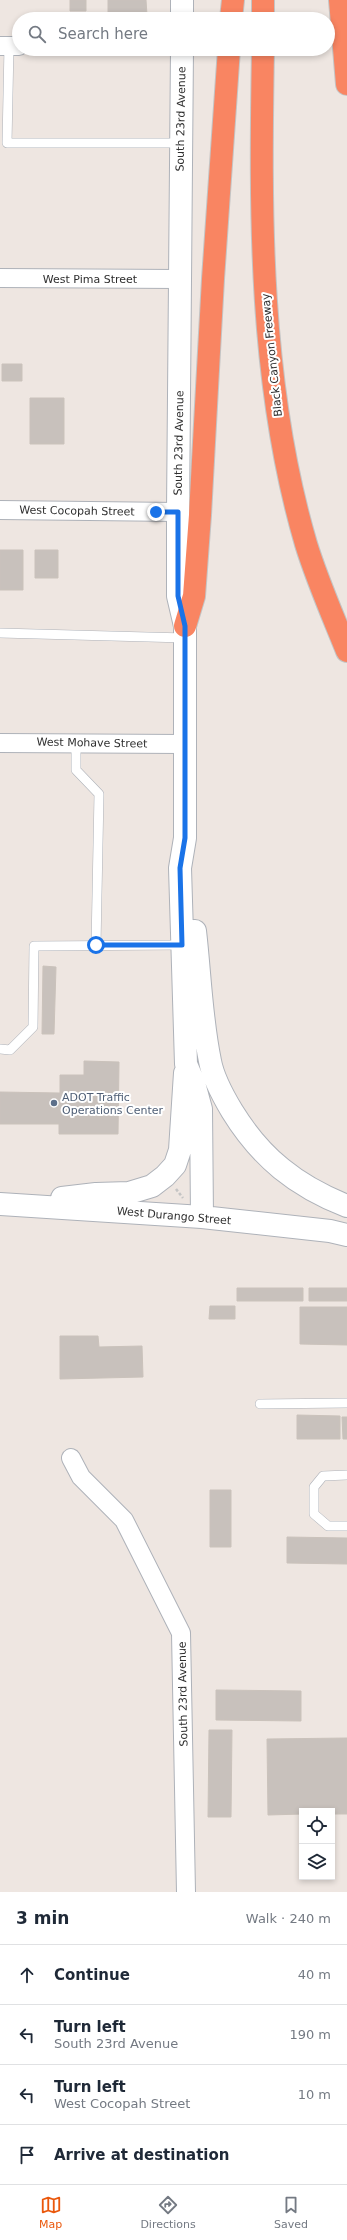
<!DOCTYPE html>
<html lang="en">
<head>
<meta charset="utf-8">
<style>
	body { margin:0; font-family:"DejaVu Sans",sans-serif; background:#f6f6f7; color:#1f2937 }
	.controls { position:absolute; right:12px; bottom:12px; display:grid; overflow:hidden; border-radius:0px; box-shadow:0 2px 6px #0003 }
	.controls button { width:36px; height:36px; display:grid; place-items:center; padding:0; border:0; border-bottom:1px solid #e0e1e3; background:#fff; color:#1f2937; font:20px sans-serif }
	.stop { position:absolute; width:12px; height:12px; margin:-9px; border:3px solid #1a73e8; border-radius:50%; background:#fff }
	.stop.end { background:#1a73e8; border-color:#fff; box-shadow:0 1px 4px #0008 }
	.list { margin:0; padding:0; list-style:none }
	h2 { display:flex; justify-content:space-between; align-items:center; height:52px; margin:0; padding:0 16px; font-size:17px }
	h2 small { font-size:13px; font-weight:400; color:#747a83 }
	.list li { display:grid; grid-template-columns:26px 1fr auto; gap:12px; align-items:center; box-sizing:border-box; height:60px; padding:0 16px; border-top:1px solid #e0e1e3 }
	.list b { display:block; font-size:15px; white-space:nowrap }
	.list p { margin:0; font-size:13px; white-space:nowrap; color:#747a83 }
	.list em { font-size:13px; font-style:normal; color:#747a83 }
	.icon { flex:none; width:22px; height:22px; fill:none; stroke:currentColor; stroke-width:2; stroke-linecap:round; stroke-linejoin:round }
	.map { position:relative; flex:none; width:347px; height:1892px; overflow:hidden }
	.search { position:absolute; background:#fff; box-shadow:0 2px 6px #0003; left:12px; right:12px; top:12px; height:44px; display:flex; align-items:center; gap:10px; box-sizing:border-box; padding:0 14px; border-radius:22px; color:#747a83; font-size:15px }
	.sheet { height:292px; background:#fff }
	nav { display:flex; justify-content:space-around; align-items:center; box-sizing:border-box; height:56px; border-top:1px solid #e0e1e3; background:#fff; font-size:11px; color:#747a83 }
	nav a { display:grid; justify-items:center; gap:2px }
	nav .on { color:#ea580c }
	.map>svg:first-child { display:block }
</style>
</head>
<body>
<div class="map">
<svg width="347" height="1892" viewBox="0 0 347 1892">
	<rect width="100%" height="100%" fill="#eee6e1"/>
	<path fill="#c8c1bc" stroke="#cac2bb" d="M 70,0 L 86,0 L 86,11 L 70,11 Z
		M 108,0 L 146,0 L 147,15 L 138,15 L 138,19 L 108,19 Z
		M 2,364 L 22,364 L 22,381 L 2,381 Z
		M 30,398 L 64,398 L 64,444 L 30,444 Z
		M 0,550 L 23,550 L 23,590 L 0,590 Z
		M 35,550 L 58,550 L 58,578 L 35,578 Z
		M 43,966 L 56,967 L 54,1034 L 42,1034 Z
		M 84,1061 L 119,1062 L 118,1134 L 59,1134 L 59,1124 L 0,1124 L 0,1092 L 60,1093 L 60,1075 L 84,1075 Z
		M 237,1288 L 303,1288 L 303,1301 L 237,1301 Z
		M 309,1288 L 347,1288 L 347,1301 L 309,1301 Z
		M 210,1306 L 235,1306 L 235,1319 L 209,1319 Z
		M 300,1307 L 347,1307 L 347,1345 L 300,1344 Z
		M 60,1336 L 98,1336 L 99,1347 L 142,1346 L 143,1377 L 60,1379 Z
		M 297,1415 L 340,1416 L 340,1439 L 297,1439 Z
		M 342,1417 L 347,1417 L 347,1439 L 343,1439 Z
		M 210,1490 L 231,1490 L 231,1547 L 210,1547 Z
		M 287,1537 L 347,1538 L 347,1564 L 287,1563 Z
		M 216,1690 L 301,1691 L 301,1721 L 216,1720 Z
		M 209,1730 L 232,1730 L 231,1817 L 208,1817 Z
		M 347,1738 L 347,1814 L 332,1814 L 332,1811 L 302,1811 L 302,1814 L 268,1815 L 267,1739 Z"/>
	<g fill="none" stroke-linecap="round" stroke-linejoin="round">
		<g stroke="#aeb2b9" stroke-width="10">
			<path id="lane" d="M 9,46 L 7,143 L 180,143
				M 0,633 L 185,638
				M 76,743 L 76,770 L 99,794 L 96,945
				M 0,1049 L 10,1050 L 33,1027 L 34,946 L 182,945
				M 260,1404 L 347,1403
				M 347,1475 L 323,1476 L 314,1487 L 314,1514 L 328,1526 L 347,1526"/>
		</g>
		<g stroke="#aeb2b9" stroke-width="20">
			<path id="street" d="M 0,46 L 19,46
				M 0,278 L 179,279
				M 0,510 L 178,512
				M 0,743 L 183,744
				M 71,1458 L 81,1477 L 124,1520 L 181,1633 L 186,1892"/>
		</g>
		<g stroke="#aeb2b9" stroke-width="24">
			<path id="secondary" d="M 182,19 L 182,0
				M 182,49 L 178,512 L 178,596 L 185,626 L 185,838 L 180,868 L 186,1064 L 194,1083 L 201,1109 L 202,1217
				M 195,931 C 200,974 201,1018 210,1061 C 213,1078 223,1096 232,1111 C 261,1158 296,1186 347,1206
				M 62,1198 L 96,1194 L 129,1193 L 152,1186 L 165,1176 L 175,1165 L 180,1150 L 185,1073
				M 0,1204 L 202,1217 L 330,1231 L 347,1235"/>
		</g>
		<g stroke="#c4c4c4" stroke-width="24">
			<path id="highway" d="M 263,0 L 263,19
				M 340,0 L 347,84
				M 231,19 L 233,0
				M 263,49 C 260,214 259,384 306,544 C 317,580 333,616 347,651
				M 185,626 L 194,596 L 200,515 L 213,279 L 229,49"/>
		</g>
		<path stroke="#c4c4c4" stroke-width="2.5" stroke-dasharray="3 2" stroke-linecap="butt" d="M 176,1189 L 183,1198"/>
		<use href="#lane" stroke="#fff" stroke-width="9"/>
		<use href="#street" stroke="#fff" stroke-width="18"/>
		<use href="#secondary" stroke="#fff" stroke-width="22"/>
		<use href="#highway" stroke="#f98562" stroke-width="22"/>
	</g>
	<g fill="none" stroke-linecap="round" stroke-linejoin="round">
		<path stroke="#1a73e8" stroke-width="5" d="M 96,945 L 182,945 L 180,868 L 185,838 L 185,626 L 178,596 L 178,512 L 156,512"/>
	</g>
	<circle fill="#5c6f8a" stroke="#fff" stroke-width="1.5" cx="54" cy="1103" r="4"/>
	<g text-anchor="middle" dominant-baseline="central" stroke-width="4" stroke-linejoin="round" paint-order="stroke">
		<g font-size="11" fill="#2e2e2e" stroke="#fff">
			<text transform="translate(181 119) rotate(-89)">South 23rd Avenue</text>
			<text x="90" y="279">West Pima Street</text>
			<text transform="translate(272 355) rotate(-96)">Black Canyon Freeway</text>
			<text transform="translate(179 443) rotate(-89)">South 23rd Avenue</text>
			<text transform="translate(77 511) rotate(1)">West Cocopah Street</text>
			<text transform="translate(92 743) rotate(1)">West Mohave Street</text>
			<text transform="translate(174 1216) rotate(5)">West Durango Street</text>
			<text transform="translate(183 1694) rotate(-91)">South 23rd Avenue</text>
		</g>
		<g font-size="11" fill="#4e5e75" stroke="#fff" text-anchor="start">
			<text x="62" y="1097">ADOT Traffic<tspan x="62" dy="13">Operations Center</tspan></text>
		</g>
	</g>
</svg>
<div class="controls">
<button><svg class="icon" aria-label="locate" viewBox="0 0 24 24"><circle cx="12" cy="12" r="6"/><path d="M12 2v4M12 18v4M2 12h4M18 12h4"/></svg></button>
<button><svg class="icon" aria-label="layers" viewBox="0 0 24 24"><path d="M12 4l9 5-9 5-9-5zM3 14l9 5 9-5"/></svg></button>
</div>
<div class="stop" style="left:96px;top:945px"></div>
<div class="stop end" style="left:156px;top:512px"></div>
<div class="search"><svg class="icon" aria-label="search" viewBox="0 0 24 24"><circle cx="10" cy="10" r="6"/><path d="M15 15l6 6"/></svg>Search here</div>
</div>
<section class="sheet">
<h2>3 min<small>Walk · 240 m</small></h2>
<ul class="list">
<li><svg class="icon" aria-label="ahead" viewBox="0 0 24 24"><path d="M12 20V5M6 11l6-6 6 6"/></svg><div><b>Continue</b></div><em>40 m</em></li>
<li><svg class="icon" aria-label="left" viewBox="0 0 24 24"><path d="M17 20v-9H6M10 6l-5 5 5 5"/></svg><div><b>Turn left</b><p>South 23rd Avenue</p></div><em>190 m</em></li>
<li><svg class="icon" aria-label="left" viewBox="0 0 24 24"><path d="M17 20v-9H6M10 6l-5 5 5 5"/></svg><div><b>Turn left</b><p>West Cocopah Street</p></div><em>10 m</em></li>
<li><svg class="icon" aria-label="arrive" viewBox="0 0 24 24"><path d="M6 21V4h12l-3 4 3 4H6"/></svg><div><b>Arrive at destination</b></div></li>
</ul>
</section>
<nav>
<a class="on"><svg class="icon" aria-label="map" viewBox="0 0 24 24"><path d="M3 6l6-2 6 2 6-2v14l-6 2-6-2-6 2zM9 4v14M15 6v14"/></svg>Map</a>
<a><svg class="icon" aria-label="directions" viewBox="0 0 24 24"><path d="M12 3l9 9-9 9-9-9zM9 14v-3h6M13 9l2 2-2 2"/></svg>Directions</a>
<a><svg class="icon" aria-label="saved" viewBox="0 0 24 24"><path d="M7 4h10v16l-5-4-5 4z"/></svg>Saved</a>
</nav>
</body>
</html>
